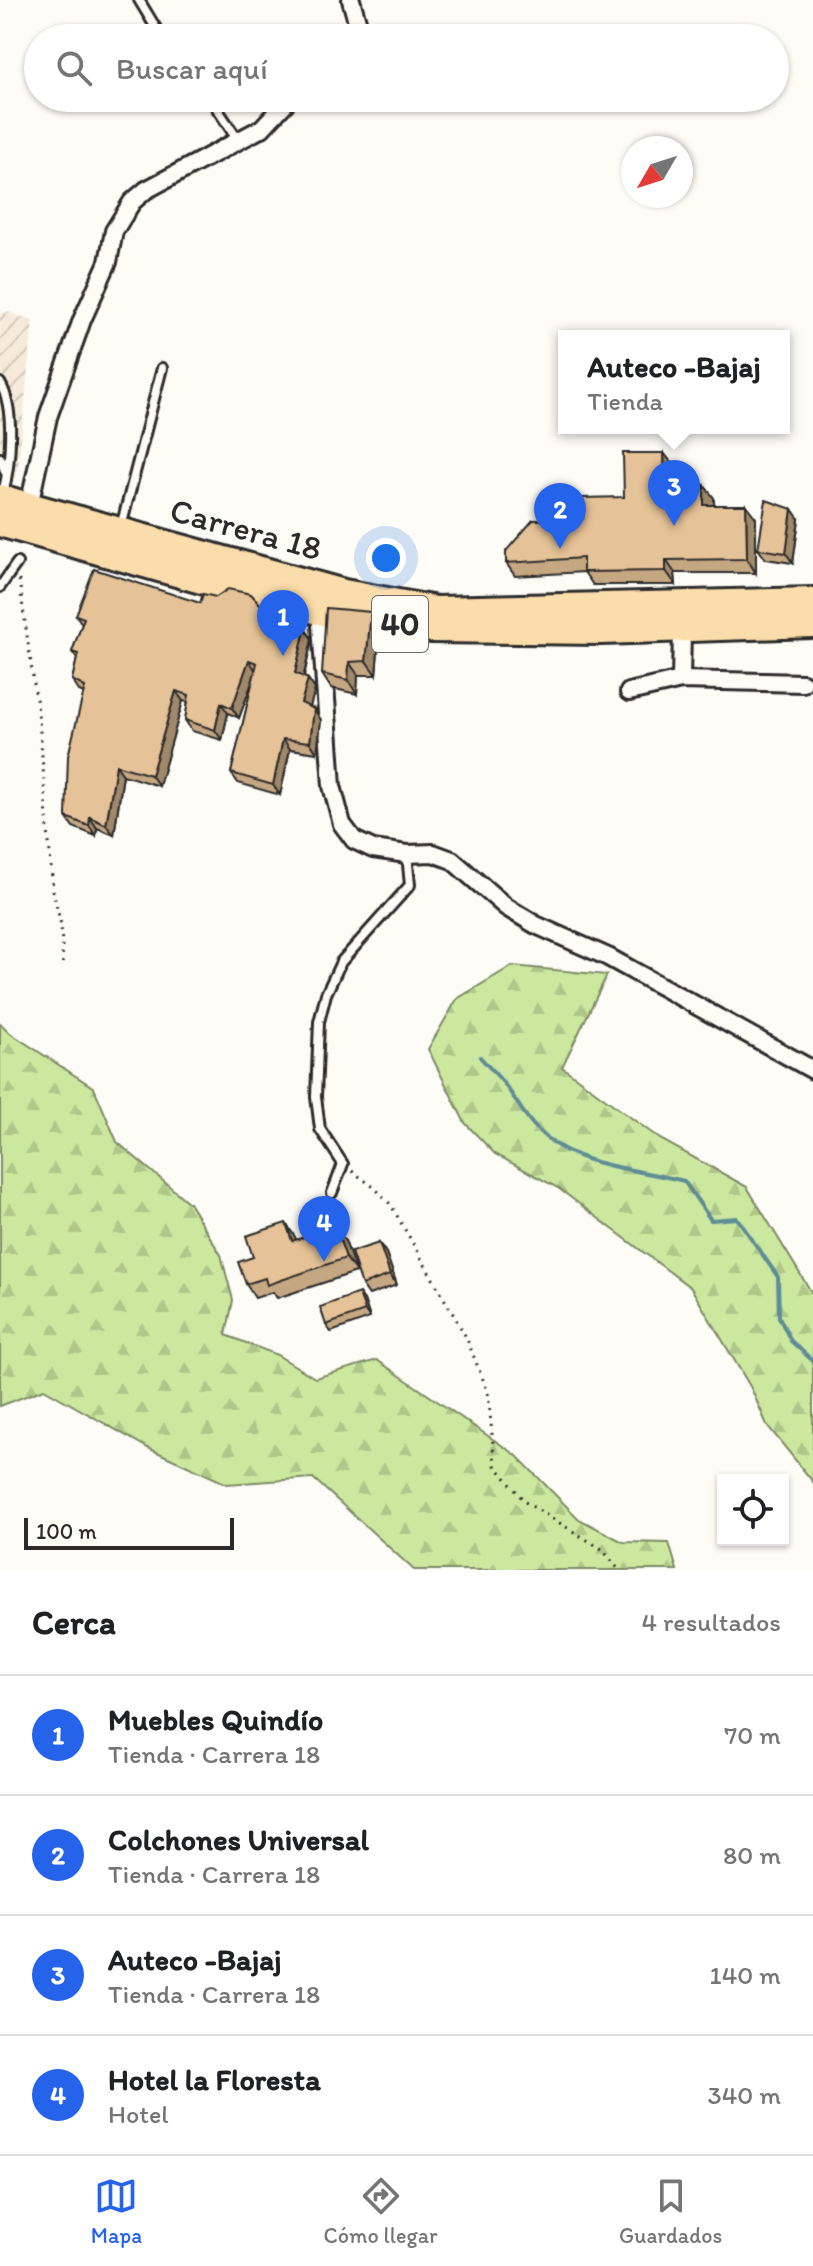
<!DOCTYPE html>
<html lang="es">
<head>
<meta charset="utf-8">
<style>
	body { margin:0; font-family:Itim,sans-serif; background:#f6f6f6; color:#202124 }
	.controls { position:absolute; right:24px; bottom:24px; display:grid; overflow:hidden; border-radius:0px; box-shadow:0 2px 6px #0004 }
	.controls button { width:72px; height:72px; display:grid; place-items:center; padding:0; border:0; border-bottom:2px solid #e0e0e0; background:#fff; color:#202124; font:40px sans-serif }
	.compass { position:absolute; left:621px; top:136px; width:72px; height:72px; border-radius:50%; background:#fff; box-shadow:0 2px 6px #0004; rotate:231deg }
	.scale { position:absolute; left:24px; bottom:20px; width:210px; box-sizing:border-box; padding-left:8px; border:4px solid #2b2b2b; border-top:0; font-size:22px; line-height:28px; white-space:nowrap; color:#2b2b2b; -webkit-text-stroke:6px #fdfcf7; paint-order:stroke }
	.you { position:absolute; left:386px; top:558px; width:28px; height:28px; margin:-20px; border:6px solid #fff; border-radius:50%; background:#1a73e8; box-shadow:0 0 0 12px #1a73e833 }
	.badge { display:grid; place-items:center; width:52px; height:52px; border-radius:50%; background:#2563eb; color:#fff; font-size:26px; font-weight:700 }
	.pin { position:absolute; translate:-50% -66px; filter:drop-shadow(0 2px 4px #0008) }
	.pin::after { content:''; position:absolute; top:42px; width:28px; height:24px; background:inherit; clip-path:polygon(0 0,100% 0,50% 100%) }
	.popup { position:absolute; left:558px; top:330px; width:232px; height:104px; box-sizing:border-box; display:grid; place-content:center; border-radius:0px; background:#fff; filter:drop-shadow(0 2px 6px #0005); font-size:26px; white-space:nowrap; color:#757577 }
	.popup b { font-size:30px; color:#202124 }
	.popup::after { content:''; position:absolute; left:50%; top:100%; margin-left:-16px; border:16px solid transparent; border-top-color:#fff }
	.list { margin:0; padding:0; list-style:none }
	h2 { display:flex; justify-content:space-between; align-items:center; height:104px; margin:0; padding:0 32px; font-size:34px }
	h2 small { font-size:26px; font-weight:400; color:#757577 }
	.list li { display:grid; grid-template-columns:52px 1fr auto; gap:24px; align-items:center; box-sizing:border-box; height:120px; padding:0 32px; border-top:2px solid #e0e0e0 }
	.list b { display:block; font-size:30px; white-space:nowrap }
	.list p { margin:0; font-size:26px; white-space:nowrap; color:#757577 }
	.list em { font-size:26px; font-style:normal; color:#757577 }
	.icon { flex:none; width:44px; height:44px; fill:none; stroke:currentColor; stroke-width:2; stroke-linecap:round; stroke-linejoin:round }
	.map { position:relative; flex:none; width:813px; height:1570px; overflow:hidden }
	.search { position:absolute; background:#fff; box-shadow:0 2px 6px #0004; left:24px; right:24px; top:24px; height:88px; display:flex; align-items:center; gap:20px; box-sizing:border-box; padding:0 28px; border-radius:44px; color:#757577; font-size:30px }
	.sheet { height:584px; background:#fff }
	nav { display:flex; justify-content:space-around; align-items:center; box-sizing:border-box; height:112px; border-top:2px solid #e0e0e0; background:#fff; font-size:22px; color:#757577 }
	nav a { display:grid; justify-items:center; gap:4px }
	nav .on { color:#2563eb }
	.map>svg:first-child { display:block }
</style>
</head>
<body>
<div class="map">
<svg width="813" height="1570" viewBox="0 0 813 1570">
	<defs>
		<pattern id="industrial-furrows" width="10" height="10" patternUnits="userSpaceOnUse" patternTransform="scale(2)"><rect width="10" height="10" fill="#f6ebda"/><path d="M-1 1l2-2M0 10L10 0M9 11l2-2" fill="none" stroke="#d3cabb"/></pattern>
		<pattern id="forest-firs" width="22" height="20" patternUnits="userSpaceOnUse" patternTransform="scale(2)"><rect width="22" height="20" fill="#cce89f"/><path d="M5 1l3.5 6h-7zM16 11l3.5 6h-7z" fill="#afc789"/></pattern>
	</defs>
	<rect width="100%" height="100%" fill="#fdfcf7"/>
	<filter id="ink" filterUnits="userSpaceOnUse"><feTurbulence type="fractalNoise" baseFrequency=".0125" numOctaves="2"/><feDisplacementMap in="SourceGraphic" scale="16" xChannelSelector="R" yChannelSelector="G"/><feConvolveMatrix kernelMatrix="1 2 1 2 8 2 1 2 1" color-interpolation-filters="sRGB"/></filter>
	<g filter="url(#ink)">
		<path fill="url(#industrial-furrows)" d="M 8,312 L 33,320 L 17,477 L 0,474 L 0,314 Z"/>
		<path fill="url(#forest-firs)" stroke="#7c8a65" stroke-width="2" d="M 512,966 L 607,975 L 562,1067 L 660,1139 L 747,1187 L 813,1295 L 813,1482 L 767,1425 L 751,1388 L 691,1288 L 558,1188 L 495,1154 L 465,1123 L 428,1049 L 457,999 Z
			M 0,1023 L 10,1033 L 94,1088 L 117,1142 L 189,1203 L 221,1255 L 233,1300 L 226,1335 L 277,1355 L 315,1378 L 377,1360 L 516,1455 L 579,1519 L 623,1542 L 669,1543 L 677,1570 L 414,1570 L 313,1478 L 227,1484 L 148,1448 L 44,1389 L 0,1406 Z"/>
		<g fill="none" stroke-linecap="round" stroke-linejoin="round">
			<path stroke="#5e8d96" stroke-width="4" d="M 480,1057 C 488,1066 497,1075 505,1085 C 516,1099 525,1118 538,1130 C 575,1168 636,1168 684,1181 L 711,1220 L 737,1218 L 778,1277 L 779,1317 L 791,1341 L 813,1361"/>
			<g stroke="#2b2b2b" stroke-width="14">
				<path id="lane" d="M 139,0 L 162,38
					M 210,98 L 238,140
					M 0,383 C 16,409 10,465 3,494
					M 0,458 L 6,473
					M 121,527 L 162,368
					M 0,587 L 17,563
					M 332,1193 L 343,1164 L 320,1129 L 316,1097 L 319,1022 L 326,994 L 341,962 L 410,885 L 407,854"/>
			</g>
			<g stroke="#2b2b2b" stroke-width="22">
				<path id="street" d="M 351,0 L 359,28 L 355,38
					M 29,506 L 48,417 L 82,320 L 108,262 L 114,231 L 132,202 L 146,190 L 262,128 L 290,98
					M 320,611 L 332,786 L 342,824 L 354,840 L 373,849 L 407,854 L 433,853 L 452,860 L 506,907 L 536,925 L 608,957 L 813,1070
					M 681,680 L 682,630
					M 629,692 L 681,680 L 803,683"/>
			</g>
			<g stroke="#2b2b2b" stroke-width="32">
				<path id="primary" d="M 0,498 L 344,593 L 436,610 L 813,601
					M 0,523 L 258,596 L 339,616 L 431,629 L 601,631 L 813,624"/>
			</g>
			<path stroke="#2b2b2b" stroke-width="3" stroke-dasharray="2 6" stroke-linecap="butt" d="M 19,580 L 39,719 L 53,891 L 61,925 L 63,967
				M 352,1171 L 375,1188 L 391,1205 L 466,1337 L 488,1392 L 495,1465 L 525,1502 L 602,1549 L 619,1570"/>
			<use href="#lane" stroke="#fdfcf7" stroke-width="8"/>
			<use href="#street" stroke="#fdfcf7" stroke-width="16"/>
			<use href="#primary" stroke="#fbddab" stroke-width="26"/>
		</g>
		<path fill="#c5a782" stroke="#2b2b2b" stroke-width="2" d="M 664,453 L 674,466 L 674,485 L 704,485 L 714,498 L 714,505 L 756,518 L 756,573 L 675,573 L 676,585 L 593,585 L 584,572 L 515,576 L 506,563 L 624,497 Z
			M 799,519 L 793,563 L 766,559 L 758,549 Z
			M 216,597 L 262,606 L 305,629 L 312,639 L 304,677 L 308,679 L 315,689 L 310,707 L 314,709 L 321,720 L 317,753 L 290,749 L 280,795 L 238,783 L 231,773 L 254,677 L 239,718 L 228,713 L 222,740 L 192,731 L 185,720 L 188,702 L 183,701 L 159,786 L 123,775 L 114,835 L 97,828 L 96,836 L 73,827 L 66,817 L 84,693 L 79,691 L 72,680 L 77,659 L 72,652 L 82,624 L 76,615 L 200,603 Z
			M 371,612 L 380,626 L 376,675 L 358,675 L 357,694 L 331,688 L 322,674 Z
			M 295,1237 L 296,1240 L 345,1241 L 356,1272 L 277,1298 L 273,1292 L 255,1298 L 246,1284 L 253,1257 Z
			M 379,1243 L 386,1253 L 397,1285 L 369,1295 L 362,1285 Z
			M 364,1300 L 370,1318 L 331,1332 L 326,1325 Z"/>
		<path fill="#a0886a" stroke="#2b2b2b" stroke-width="2" d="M 664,453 L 674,466 L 674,498 L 665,485 Z
			M 704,485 L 714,498 L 714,518 L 704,505 Z
			M 746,505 L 756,518 L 756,573 L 747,559 Z
			M 792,509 L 799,519 L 793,563 L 786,553 Z
			M 666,560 L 675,573 L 676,585 L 666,571 Z
			M 371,612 L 380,626 L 376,675 L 366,661 Z
			M 305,629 L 312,639 L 302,683 L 295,673 Z
			M 249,660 L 256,671 L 239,718 L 232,708 Z
			M 349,662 L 358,675 L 357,694 L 348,680 Z
			M 308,679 L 315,689 L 308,714 L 301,703 Z
			M 176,691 L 183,701 L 159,786 L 151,775 Z
			M 221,703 L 228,713 L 222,740 L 215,730 Z
			M 314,709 L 321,720 L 317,753 L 310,742 Z
			M 283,739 L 290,749 L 280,795 L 273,785 Z
			M 116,765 L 123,775 L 114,835 L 106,825 Z
			M 90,817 L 97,828 L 96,836 L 89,826 Z
			M 286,1223 L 295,1237 L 302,1255 L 292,1241 Z
			M 335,1227 L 345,1241 L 356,1272 L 346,1258 Z
			M 379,1243 L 386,1253 L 397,1285 L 390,1275 Z
			M 359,1293 L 364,1300 L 370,1318 L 365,1311 Z"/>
		<path fill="#e5c297" stroke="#2b2b2b" stroke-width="2" d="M 623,453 L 664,453 L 665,485 L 704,485 L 704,505 L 746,505 L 747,559 L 666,560 L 666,571 L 583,572 L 583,558 L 506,563 L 506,551 L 533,520 L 583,519 L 582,498 L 624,497 Z
			M 766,500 L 792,509 L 786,553 L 758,549 Z
			M 94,569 L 200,603 L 203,594 L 216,597 L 228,589 L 251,594 L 262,606 L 305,629 L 295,673 L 308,679 L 301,703 L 314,709 L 310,742 L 283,739 L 273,785 L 231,773 L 257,663 L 249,660 L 232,708 L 221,703 L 215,730 L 185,720 L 189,695 L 176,691 L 151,775 L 116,765 L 106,825 L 90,817 L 89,826 L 66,817 L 68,756 L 85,687 L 72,680 L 78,654 L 72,652 L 84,618 L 76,615 Z
			M 326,608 L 371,612 L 366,661 L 349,662 L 348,680 L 322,674 Z
			M 286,1223 L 292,1241 L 335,1227 L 346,1258 L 267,1285 L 265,1278 L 246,1284 L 238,1262 L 253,1257 L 246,1236 Z
			M 379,1243 L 390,1275 L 362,1285 L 351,1252 Z
			M 359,1293 L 365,1311 L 326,1325 L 320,1307 Z"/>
	</g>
	<g text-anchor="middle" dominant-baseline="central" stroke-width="7" stroke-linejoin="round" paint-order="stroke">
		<rect fill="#fdfcf7" stroke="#6a6a68" stroke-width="2" x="372" y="596" width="56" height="56" rx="6"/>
		<g font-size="32" font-weight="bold" fill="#2b2b2b">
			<text x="400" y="624">40</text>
		</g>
		<g font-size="34" fill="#2b2b2b" stroke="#fdfcf7">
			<text transform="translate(246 529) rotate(15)">Carrera 18</text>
		</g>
	</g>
</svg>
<div class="controls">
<button><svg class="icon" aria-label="locate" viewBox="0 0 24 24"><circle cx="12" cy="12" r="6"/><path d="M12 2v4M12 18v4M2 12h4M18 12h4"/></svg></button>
</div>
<svg class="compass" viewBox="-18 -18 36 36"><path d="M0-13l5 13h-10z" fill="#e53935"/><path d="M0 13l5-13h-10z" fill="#757577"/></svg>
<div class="scale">100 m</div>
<div class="you"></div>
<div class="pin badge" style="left:283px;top:656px">1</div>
<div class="pin badge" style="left:560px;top:549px">2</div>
<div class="pin badge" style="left:674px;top:526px">3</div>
<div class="popup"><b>Auteco -Bajaj</b>Tienda</div>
<div class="pin badge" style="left:324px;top:1262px">4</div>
<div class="search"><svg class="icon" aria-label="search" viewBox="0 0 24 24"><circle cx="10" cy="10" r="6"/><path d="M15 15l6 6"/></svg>Buscar aquí</div>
</div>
<section class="sheet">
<h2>Cerca<small>4 resultados</small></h2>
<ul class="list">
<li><span class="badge">1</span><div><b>Muebles Quindío</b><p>Tienda · Carrera 18</p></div><em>70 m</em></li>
<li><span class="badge">2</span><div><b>Colchones Universal</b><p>Tienda · Carrera 18</p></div><em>80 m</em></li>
<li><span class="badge">3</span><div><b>Auteco -Bajaj</b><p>Tienda · Carrera 18</p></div><em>140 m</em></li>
<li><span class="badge">4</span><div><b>Hotel la Floresta</b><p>Hotel</p></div><em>340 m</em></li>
</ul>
</section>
<nav>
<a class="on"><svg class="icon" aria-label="map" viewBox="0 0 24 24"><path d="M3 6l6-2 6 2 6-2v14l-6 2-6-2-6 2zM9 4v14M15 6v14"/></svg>Mapa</a>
<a><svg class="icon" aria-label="directions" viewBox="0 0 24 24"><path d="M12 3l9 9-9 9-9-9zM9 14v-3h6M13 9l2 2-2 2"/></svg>Cómo llegar</a>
<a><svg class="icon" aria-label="saved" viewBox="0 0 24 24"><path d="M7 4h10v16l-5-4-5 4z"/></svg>Guardados</a>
</nav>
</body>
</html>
